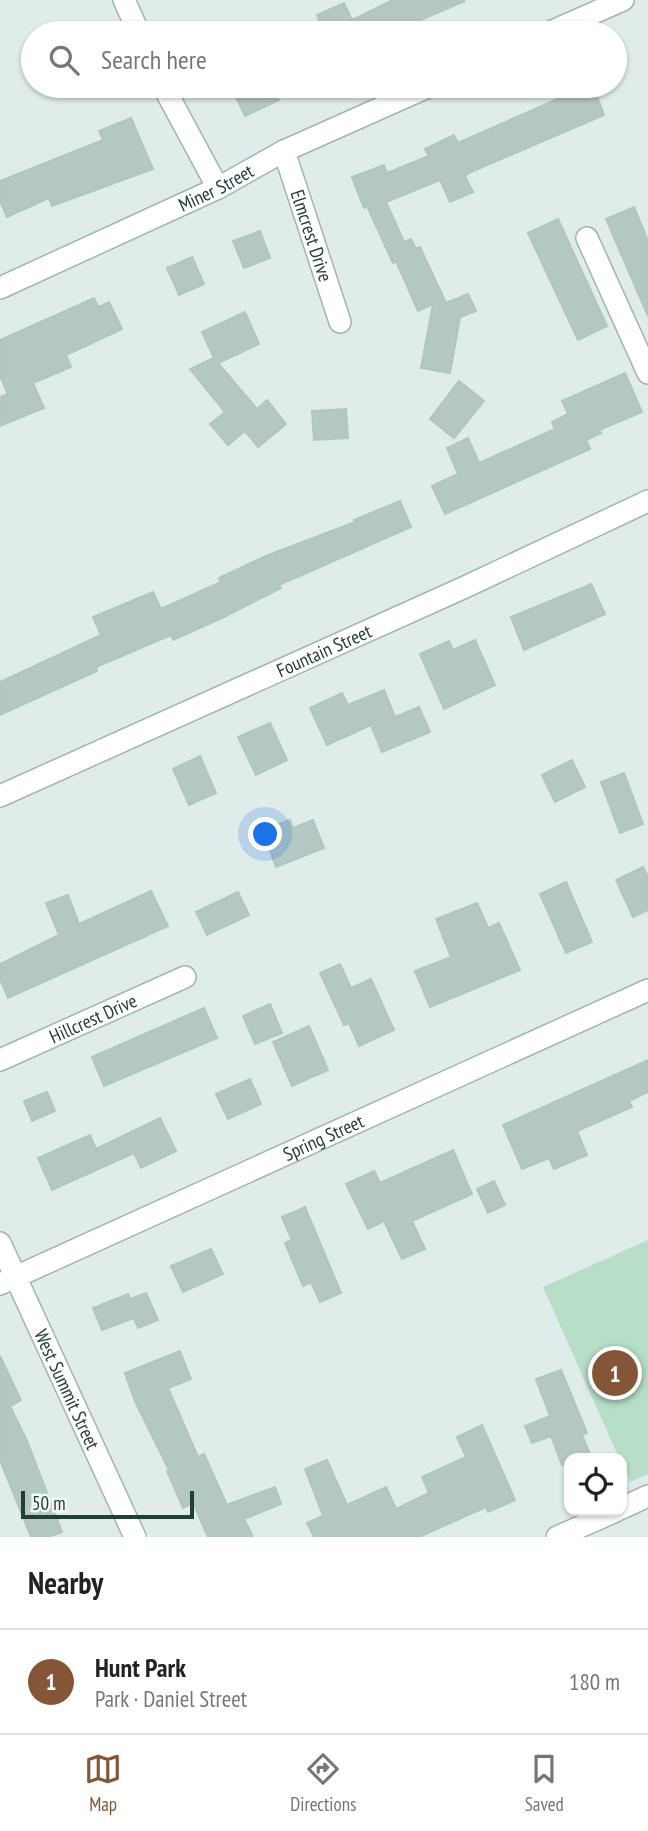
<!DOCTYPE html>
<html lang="en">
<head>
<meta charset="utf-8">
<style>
	body { margin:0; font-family:"PT Sans Narrow",sans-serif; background:#f6f6f6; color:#222 }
	.controls { position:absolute; right:21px; bottom:21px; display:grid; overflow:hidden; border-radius:14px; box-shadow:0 2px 5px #0004 }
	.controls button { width:63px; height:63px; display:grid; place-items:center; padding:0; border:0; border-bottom:2px solid #e0e0e0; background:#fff; color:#222; font:35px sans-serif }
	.scale { position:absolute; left:21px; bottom:18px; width:173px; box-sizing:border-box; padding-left:7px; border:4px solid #203e3a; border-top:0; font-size:19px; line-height:24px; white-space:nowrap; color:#203e3a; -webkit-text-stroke:5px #f1f9f6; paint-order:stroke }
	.you { position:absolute; left:266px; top:835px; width:24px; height:24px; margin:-18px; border:5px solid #fff; border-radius:50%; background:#1a73e8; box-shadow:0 0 0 10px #1a73e833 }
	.badge { display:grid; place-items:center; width:46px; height:46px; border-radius:50%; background:#845536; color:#fff; font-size:23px; font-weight:700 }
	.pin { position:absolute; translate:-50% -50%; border:4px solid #fff; box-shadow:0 2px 7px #0006 }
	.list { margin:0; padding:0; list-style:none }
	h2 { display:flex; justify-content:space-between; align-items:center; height:91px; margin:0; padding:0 28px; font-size:30px }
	h2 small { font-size:23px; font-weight:400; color:#767676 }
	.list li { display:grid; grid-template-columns:46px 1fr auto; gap:21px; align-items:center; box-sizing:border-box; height:105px; padding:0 28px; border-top:2px solid #e0e0e0 }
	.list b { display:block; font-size:26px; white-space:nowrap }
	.list p { margin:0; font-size:23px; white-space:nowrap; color:#767676 }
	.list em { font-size:23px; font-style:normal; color:#767676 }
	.icon { flex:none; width:38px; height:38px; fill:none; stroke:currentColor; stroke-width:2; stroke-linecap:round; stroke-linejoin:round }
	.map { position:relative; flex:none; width:648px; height:1537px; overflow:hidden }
	.search { position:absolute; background:#fff; box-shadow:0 2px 5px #0004; left:21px; right:21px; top:21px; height:77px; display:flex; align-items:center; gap:18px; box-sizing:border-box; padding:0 24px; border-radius:38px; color:#767676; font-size:26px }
	.sheet { height:196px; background:#fff }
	nav { display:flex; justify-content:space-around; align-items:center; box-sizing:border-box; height:98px; border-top:2px solid #e0e0e0; background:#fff; font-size:19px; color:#767676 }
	nav a { display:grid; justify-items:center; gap:4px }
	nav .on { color:#845536 }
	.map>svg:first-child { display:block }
</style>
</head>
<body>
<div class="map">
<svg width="648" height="1537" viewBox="0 0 648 1537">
	<rect width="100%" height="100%" fill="#e0ece9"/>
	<path fill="#b7dfc8" d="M 648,1240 L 648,1474 L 630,1482 L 622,1458 L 619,1458 L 543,1287 Z"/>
	<path fill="#b5c7c2" stroke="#b2c6c1" stroke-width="2" d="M 393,0 L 465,1 L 390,33 L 324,33 L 317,15 L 344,3 L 352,20 Z
		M 231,86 L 272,86 L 279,100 L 245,116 Z
		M 587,86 L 593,86 L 604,115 L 471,172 L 465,176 L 473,192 L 450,202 L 440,180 L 386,202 L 404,242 L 411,239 L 416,249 L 420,247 L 446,303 L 468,294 L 476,311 L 460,317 L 450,373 L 421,368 L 433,304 L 418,311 L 396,261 L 393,263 L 367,206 L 364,208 L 352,177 L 384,165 L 387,173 L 429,156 L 425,149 L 454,135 L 458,143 Z
		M 131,118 L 153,169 L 52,206 L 49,198 L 7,217 L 0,201 L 0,181 L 103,140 L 99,131 Z
		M 634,207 L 648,241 L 648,316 L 606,219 Z
		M 558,219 L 607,326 L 578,340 L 528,233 Z
		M 260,231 L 270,258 L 244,268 L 233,241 Z
		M 192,257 L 204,284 L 179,295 L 167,268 Z
		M 94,298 L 98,307 L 109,302 L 122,329 L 66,355 L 71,367 L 33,383 L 44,408 L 0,426 L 0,397 L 8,394 L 0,376 L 0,340 Z
		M 245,312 L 259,344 L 218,363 L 257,409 L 267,400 L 286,424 L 258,447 L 245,431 L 228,445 L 210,424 L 225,412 L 190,369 L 214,358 L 202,332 Z
		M 625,373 L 642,412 L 599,430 L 601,433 L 586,440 L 590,449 L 445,514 L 432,486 L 458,474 L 447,448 L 468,438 L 479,463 L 555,429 L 552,422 L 568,414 L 562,401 Z
		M 459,381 L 484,401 L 454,438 L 430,419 Z
		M 346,409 L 348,438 L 314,440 L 312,411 Z
		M 400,501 L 411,527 L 279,585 L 281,588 L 222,618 L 173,640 L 171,635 L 96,667 L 97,671 L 0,715 L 0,682 L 101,635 L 93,617 L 153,592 L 161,609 L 221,582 L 219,578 L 266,556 L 355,522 L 354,520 Z
		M 591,584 L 605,614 L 524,650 L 511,617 Z
		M 475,640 L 495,685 L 444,709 L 420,654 L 449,641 L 453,650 Z
		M 384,690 L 395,717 L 419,707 L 430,732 L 382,752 L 371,725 L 327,745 L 310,708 L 342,693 L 348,705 Z
		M 270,723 L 287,760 L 256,775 L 238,737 Z
		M 200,756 L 216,793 L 189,805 L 173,769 Z
		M 572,760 L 585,787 L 555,802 L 542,775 Z
		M 624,773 L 643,824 L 620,833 L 601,782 Z
		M 290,820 L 293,828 L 313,820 L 324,848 L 276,867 L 262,830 Z
		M 643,867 L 648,877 L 648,910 L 633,917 L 616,880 Z
		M 566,882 L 592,942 L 566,953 L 540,894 Z
		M 151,891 L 168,926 L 8,998 L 0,979 L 0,964 L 59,935 L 46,903 L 68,895 L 79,924 Z
		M 238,892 L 249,915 L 207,935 L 196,912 Z
		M 477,903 L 488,928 L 499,923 L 520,970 L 430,1007 L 415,971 L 451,957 L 436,919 Z
		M 340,964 L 351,988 L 371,979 L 394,1030 L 359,1046 L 349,1023 L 344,1025 L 320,973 Z
		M 270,1004 L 282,1033 L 255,1044 L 243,1016 Z
		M 204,1008 L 217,1038 L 104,1086 L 92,1057 Z
		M 309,1026 L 328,1070 L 292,1086 L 273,1042 Z
		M 648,1060 L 648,1092 L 629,1101 L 632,1107 L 577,1131 L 587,1155 L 554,1169 L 549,1158 L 522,1169 L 503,1125 Z
		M 250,1079 L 261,1104 L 228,1119 L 216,1094 Z
		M 47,1092 L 55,1111 L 32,1121 L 24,1101 Z
		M 160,1118 L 176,1151 L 141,1168 L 134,1153 L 52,1190 L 38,1158 L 90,1135 L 96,1149 Z
		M 453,1150 L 472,1194 L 412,1221 L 425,1249 L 402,1259 L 384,1221 L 368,1229 L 346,1184 L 374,1171 L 380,1183 Z
		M 494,1181 L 505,1205 L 488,1213 L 477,1189 Z
		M 305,1207 L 341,1293 L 320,1302 L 311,1282 L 303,1286 L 285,1243 L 292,1240 L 282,1217 Z
		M 211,1249 L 223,1274 L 183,1292 L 171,1266 Z
		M 146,1293 L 158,1320 L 138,1328 L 134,1318 L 102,1330 L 93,1308 L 128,1294 L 130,1299 Z
		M 180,1351 L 191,1379 L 168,1388 L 198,1457 L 204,1454 L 227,1505 L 275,1487 L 281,1504 L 244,1519 L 253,1537 L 208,1537 L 193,1503 L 183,1508 L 167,1471 L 169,1470 L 135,1401 L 125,1373 Z
		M 0,1356 L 21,1400 L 10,1406 L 27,1441 L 62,1532 L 49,1537 L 31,1537 L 0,1460 Z
		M 561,1370 L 587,1433 L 582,1435 L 590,1454 L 569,1458 L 569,1462 L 562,1465 L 551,1436 L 532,1443 L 525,1426 L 550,1416 L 536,1379 Z
		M 482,1425 L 515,1500 L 488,1512 L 486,1507 L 419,1537 L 314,1537 L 307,1523 L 323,1516 L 305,1469 L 327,1460 L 347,1505 L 386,1487 L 396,1509 L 429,1493 L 422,1477 L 466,1457 L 457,1437 Z"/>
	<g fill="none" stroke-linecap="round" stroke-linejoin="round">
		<g stroke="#a3b4b1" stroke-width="24">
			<g id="minor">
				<path d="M 124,0 L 139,33"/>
				<path d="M 548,33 L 623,0"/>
				<path d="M 163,86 L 218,188"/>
				<path id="s1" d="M 284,151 L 340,322"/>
				<path d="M 587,238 L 648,373"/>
				<path id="s2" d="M 0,288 L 218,188 L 284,151 L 430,86"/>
				<path id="s3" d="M 0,796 L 463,588 L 648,501"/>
				<path id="s4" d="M 0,1060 L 185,977"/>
				<path id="s5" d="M 0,1243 L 135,1537"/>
				<path id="s6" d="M 0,1284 L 648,990"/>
				<path d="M 622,1508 L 648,1496"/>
				<path d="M 557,1537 L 616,1511"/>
			</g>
		</g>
		<use href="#minor" stroke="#fff" stroke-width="21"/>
	</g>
	<g text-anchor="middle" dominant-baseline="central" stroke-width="7" stroke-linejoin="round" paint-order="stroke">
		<g font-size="19" fill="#203e3a" stroke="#f1f9f6">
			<text stroke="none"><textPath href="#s2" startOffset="238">Miner Street</textPath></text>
			<text stroke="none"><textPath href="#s1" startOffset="89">Elmcrest Drive</textPath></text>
			<text stroke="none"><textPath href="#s3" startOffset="355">Fountain Street</textPath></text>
			<text stroke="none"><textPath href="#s4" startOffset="102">Hillcrest Drive</textPath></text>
			<text stroke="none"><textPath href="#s6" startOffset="355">Spring Street</textPath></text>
			<text stroke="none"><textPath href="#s5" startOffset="161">West Summit Street</textPath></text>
		</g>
	</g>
</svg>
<div class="controls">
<button><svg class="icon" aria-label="locate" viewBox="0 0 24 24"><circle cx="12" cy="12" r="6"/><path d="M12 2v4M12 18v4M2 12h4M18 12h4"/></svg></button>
</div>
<div class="scale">50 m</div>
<div class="you"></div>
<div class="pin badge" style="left:615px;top:1373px">1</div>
<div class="search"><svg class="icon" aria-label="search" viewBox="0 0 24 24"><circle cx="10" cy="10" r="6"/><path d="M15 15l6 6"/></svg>Search here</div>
</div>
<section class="sheet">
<h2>Nearby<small></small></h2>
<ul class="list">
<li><span class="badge">1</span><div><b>Hunt Park</b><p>Park · Daniel Street</p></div><em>180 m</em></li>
</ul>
</section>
<nav>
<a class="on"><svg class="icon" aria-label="map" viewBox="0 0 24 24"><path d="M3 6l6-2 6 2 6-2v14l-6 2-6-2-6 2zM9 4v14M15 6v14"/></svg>Map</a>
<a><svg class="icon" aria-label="directions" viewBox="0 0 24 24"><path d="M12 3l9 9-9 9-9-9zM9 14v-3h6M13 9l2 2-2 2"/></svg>Directions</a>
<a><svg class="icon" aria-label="saved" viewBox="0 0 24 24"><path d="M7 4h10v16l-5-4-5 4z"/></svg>Saved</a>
</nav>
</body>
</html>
